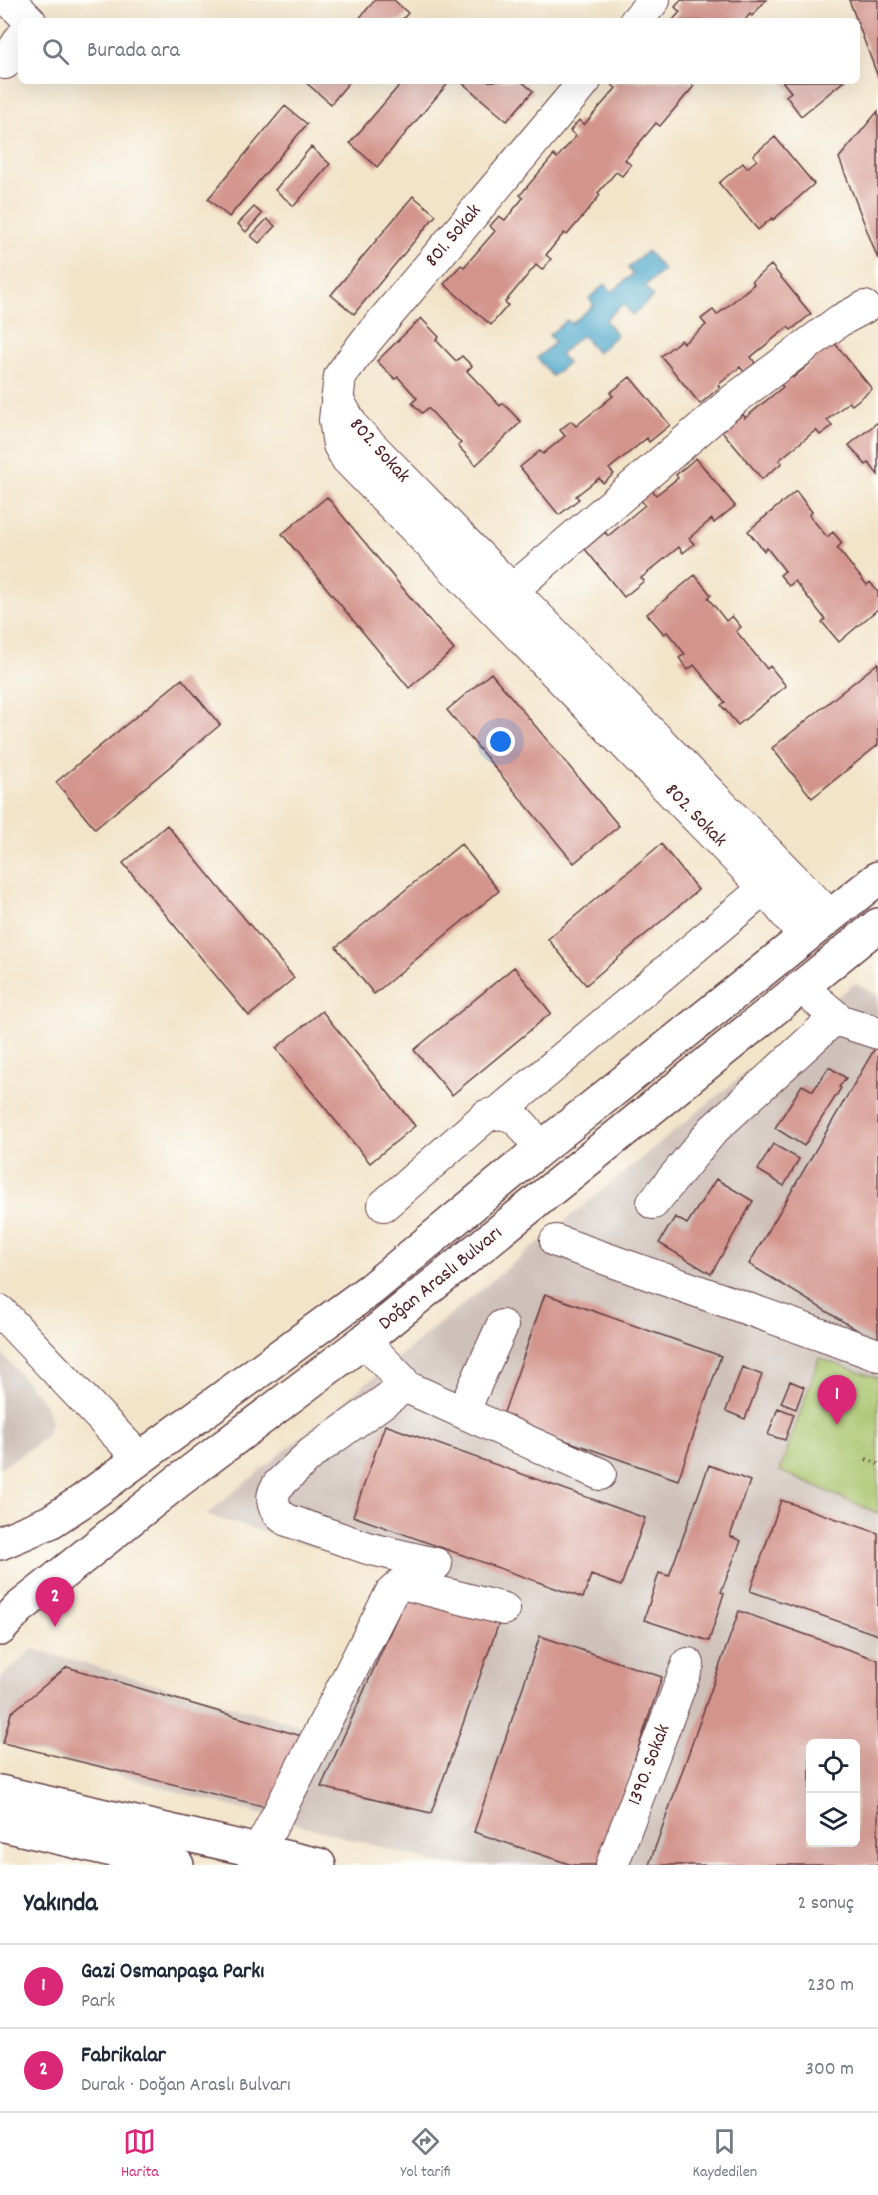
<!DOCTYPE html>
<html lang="tr">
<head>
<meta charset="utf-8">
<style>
	body { margin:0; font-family:Dekko,sans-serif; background:#f6f6f7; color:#1f2937 }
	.controls { position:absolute; right:18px; bottom:18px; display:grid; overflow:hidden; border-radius:9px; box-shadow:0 6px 24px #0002 }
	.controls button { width:54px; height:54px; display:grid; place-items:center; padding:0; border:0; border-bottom:2px solid #e0e1e3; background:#fff; color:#1f2937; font:30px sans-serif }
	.you { position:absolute; left:501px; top:742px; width:21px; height:21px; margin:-15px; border:4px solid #fff; border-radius:50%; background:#1a73e8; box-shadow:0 0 0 9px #1a73e833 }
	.badge { display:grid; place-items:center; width:39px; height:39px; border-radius:50%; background:#db2777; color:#fff; font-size:20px; font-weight:700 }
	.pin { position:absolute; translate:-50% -50px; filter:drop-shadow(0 2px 3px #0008) }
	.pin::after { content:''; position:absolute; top:32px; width:21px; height:18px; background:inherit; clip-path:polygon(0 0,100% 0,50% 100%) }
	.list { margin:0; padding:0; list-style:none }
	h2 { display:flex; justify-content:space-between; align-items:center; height:78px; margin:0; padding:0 24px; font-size:26px }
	h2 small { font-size:20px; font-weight:400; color:#747a83 }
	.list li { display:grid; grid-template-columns:39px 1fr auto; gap:18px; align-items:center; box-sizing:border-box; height:84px; padding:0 24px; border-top:2px solid #e0e1e3 }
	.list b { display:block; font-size:22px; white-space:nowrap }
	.list p { margin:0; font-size:20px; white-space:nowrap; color:#747a83 }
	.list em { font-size:20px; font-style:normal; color:#747a83 }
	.icon { flex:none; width:33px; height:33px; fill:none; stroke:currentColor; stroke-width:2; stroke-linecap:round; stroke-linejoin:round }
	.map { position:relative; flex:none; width:878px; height:1865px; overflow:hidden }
	.search { position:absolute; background:#fff; box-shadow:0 6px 24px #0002; left:18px; right:18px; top:18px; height:66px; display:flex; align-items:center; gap:15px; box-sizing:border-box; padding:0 21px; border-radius:9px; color:#747a83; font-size:22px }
	.sheet { height:246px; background:#fff }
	nav { display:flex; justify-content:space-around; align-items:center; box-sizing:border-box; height:84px; border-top:2px solid #e0e1e3; background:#fff; font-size:16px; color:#747a83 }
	nav a { display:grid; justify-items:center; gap:3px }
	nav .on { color:#db2777 }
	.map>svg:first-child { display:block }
</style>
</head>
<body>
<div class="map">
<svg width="878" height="1865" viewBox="0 0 878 1865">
	<rect width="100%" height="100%" fill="#fdfcf7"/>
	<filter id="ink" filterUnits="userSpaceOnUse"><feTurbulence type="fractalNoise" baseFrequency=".0167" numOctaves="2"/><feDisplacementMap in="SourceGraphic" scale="12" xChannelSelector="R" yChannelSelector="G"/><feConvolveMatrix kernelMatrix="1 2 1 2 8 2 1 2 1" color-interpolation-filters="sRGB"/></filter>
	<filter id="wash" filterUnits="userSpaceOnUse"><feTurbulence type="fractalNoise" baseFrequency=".008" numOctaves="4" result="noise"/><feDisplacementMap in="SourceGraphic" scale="24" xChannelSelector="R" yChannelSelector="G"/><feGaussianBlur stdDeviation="1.35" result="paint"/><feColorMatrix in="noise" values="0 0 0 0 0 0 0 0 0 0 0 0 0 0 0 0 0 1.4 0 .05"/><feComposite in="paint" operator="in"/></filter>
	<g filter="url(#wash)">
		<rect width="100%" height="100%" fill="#f2e4c9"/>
		<path fill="#cec1ba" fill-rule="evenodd" d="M 855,983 L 878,996 L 878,1378 L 819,1358 L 781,1471 L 878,1513 L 878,1865 L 446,1865 L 0,1743 L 0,1678 L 33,1649 L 316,1730 L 395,1571 L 206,1515 ZM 810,1744 L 856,1744 L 856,1842 L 810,1842 Z
			M 0,1351 L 45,1404 L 51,1422 L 46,1436 L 34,1446 L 0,1468 Z"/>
		<path fill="#a7c36a" stroke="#78714a" stroke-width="1.5" d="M 819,1358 L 878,1378 L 878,1513 L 780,1471 Z"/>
		<path fill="#4ca7ca" stroke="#4b637a" stroke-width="1.5" d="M 647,251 L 664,270 L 645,286 L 653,297 L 632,315 L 623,304 L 605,320 L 617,335 L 597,353 L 582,335 L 560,354 L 568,363 L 552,376 L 537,358 L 555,342 L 549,335 L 567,320 L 571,324 L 594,305 L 589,298 L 605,284 L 612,292 L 633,274 L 628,268 Z"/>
		<g id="blocks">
			<path fill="#d3948c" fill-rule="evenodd" d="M 375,0 L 394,0 L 408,13 L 401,21 L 357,21 Z
				M 681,0 L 690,1 L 766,0 L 752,16 L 750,14 L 744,21 L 672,21 L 680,12 L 675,7 Z
				M 849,0 L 878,0 L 878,77 L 857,21 Z
				M 304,81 L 350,81 L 331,104 Z
				M 403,81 L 450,81 L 377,167 L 350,143 Z
				M 460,81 L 521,81 L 533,91 L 507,121 Z
				M 616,81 L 692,81 L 690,83 L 694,86 L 660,126 L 656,123 L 625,160 L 631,165 L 622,176 L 616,172 L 598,193 L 600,195 L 584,215 L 567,235 L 564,233 L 546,255 L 551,259 L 542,270 L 536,265 L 505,302 L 508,305 L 491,325 L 444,284 L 461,265 L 464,267 L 495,231 L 490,226 L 499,216 L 505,220 L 523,198 L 520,195 L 554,155 L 557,158 L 576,136 L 570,131 L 579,120 L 584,125 L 616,88 L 612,85 Z
				M 782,81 L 844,81 L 801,116 L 786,96 L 791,92 Z
				M 285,106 L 307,124 L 229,217 L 208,199 Z
				M 878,111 L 878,259 L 839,158 Z
				M 775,137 L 814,184 L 773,220 L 772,218 L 758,230 L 719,183 L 743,163 L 747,168 L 757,160 L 753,155 Z
				M 311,147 L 330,164 L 294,206 L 275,190 Z
				M 413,196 L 436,215 L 354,314 L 331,295 Z
				M 254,207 L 262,214 L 246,232 L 238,224 Z
				M 267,219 L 275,226 L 259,243 L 251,236 Z
				M 771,265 L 811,314 L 791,330 L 788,327 L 751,357 L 755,363 L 744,372 L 740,367 L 718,385 L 720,387 L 700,404 L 661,356 L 681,340 L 684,343 L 706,325 L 701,319 L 713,310 L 717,315 L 754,284 L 752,281 Z
				M 421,318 L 439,337 L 436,340 L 456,361 L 462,356 L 472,366 L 467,371 L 500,406 L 503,403 L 521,422 L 476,465 L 458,446 L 461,443 L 428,408 L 422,413 L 412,403 L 417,398 L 398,377 L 395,379 L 377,361 Z
				M 833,341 L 872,389 L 852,405 L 849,402 L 827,420 L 832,426 L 820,435 L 816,430 L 779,460 L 782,463 L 762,479 L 722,431 L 743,414 L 745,418 L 783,387 L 778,381 L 789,372 L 793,378 L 815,359 L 813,357 Z
				M 630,377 L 670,425 L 649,442 L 647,438 L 609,469 L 614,474 L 603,483 L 599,478 L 576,496 L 579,499 L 559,515 L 520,467 L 540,451 L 543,454 L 565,436 L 560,430 L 571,421 L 576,426 L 613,396 L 610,393 Z
				M 878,422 L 878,475 L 869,463 L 866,465 L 849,445 Z
				M 696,458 L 735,506 L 714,523 L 712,519 L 689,538 L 694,544 L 683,553 L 679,547 L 641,578 L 644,581 L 624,597 L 585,549 L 605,532 L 608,536 L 645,505 L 640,499 L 652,490 L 656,495 L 678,478 L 676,475 Z
				M 796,491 L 812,512 L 809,515 L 827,537 L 833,532 L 842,543 L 837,548 L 867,585 L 870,582 L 878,592 L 878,609 L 839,642 L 822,622 L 825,619 L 795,581 L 789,586 L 780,575 L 785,571 L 767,548 L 764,551 L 748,531 Z
				M 327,497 L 454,650 L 409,688 L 282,534 Z
				M 695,575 L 711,595 L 708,598 L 726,621 L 732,616 L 741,627 L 736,631 L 767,669 L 770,666 L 786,686 L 738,725 L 721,705 L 725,702 L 694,665 L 688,670 L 679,658 L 685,654 L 667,632 L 664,634 L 647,614 Z
				M 878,663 L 878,745 L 812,798 L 772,748 Z
				M 491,673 L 619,826 L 574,863 L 447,710 Z
				M 182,679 L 220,725 L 95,829 L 56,782 Z
				M 167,825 L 294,978 L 249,1016 L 123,863 Z
				M 461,844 L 499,891 L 374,994 L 336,947 Z
				M 661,844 L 698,890 L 586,985 L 548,939 Z
				M 514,967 L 551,1013 L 452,1095 L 414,1050 Z
				M 322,1011 L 415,1126 L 370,1163 L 276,1048 Z
				M 878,1043 L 878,1343 L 749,1264 Z
				M 829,1067 L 846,1078 L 839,1087 L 841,1088 L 804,1146 L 775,1128 L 802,1085 L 813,1091 Z
				M 773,1144 L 799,1159 L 784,1186 L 758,1170 Z
				M 716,1179 L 753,1201 L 711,1274 L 659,1243 L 675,1217 L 687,1224 Z
				M 545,1294 L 721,1356 L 678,1480 L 502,1418 Z
				M 742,1367 L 762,1375 L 745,1419 L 726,1411 Z
				M 790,1381 L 804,1387 L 796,1409 L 781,1403 Z
				M 778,1408 L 794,1414 L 785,1440 L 768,1435 Z
				M 385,1425 L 645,1518 L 621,1586 L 591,1575 L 583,1598 L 353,1516 Z
				M 709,1465 L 750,1481 L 730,1536 L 741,1541 L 721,1592 L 724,1593 L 709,1641 L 644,1620 L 659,1573 L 669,1576 Z
				M 781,1500 L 878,1533 L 878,1635 L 750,1591 Z
				M 409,1590 L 500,1620 L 431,1813 L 321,1787 Z
				M 739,1611 L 878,1660 L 878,1865 L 649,1865 ZM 810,1744 L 856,1744 L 856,1842 L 810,1842 Z
				M 540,1636 L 662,1677 L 599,1865 L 572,1865 L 474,1832 Z
				M 67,1667 L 305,1737 L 271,1808 L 3,1743 L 11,1713 Z"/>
		</g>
	</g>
	<g filter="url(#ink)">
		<use href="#blocks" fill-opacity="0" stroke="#633d43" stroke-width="1.5"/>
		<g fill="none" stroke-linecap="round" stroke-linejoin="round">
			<g stroke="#633d43" stroke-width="34">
				<path id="minor" d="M 9,0 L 30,21
					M 636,21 L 654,0
					M 0,59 L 5,63 L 21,38
					M 585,81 L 366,341 L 340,376 L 335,420 L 339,445 L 347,459 L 763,886 L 804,936
					M 337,399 L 353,427 L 830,916
					M 512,590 L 736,398 L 839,321 L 865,307
					M 801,987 L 841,1021 L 878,1033
					M 499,1112 L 765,888
					M 653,1203 L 713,1130 L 836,1017
					M 384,1205 L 486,1116 C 516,1106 524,1128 540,1149
					M 556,1241 L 878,1355
					M 0,1311 L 139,1458
					M 364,1341 L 402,1380 L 397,1392 L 312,1453 L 278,1485 C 269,1498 273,1512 287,1520 L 367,1548 L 436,1564
					M 400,1384 L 600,1474
					M 463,1412 L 502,1326
					M 259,1851 L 391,1593 L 402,1583 L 504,1609
					M 612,1865 L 688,1664"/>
			</g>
			<g stroke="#633d43" stroke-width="36">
				<path id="major" d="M 0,1543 L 50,1522 L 82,1501 L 371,1289 L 540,1149 L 878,878
					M 0,1629 L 18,1609 L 177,1482 L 364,1341 L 878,925
					M 0,1792 L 319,1865
					M 0,1824 L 177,1865"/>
			</g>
			<path stroke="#633d43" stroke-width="4" stroke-dasharray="1.5 4.5" stroke-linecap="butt" d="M 866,1459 L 878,1464"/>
			<use href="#minor" stroke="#fff" stroke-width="32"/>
			<use href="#major" stroke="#fff" stroke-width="33"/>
		</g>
	</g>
	<g text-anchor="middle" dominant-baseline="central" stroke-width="5" stroke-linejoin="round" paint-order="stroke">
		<g font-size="20" fill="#4a1f2b" stroke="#fdfcf7">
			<text transform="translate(454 236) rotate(-50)">801. Sokak</text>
			<text transform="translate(379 451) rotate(48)">802. Sokak</text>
			<text transform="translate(695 816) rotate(46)">802. Sokak</text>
			<text transform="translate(441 1279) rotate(-39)">Doğan Araslı Bulvarı</text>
			<text transform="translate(650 1765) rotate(-69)">1390. Sokak</text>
		</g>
	</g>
</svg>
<div class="controls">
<button><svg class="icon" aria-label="locate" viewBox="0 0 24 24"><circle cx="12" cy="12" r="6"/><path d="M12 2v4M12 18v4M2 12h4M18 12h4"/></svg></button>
<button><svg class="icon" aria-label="layers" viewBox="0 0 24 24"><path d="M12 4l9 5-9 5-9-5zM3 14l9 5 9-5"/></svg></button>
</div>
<div class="you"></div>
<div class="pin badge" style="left:837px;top:1425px">1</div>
<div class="pin badge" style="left:55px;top:1627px">2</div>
<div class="search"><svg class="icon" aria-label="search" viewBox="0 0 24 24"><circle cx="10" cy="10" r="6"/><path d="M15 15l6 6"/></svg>Burada ara</div>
</div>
<section class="sheet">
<h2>Yakında<small>2 sonuç</small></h2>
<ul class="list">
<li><span class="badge">1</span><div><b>Gazi Osmanpaşa Parkı</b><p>Park</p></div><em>230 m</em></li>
<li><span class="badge">2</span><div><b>Fabrikalar</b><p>Durak · Doğan Araslı Bulvarı</p></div><em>300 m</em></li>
</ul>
</section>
<nav>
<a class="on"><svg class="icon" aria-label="map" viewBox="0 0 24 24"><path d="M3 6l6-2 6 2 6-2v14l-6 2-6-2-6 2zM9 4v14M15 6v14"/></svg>Harita</a>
<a><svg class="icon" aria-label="directions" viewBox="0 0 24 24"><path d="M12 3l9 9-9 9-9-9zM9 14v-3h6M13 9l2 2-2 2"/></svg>Yol tarifi</a>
<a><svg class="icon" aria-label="saved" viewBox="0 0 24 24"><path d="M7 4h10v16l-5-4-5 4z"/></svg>Kaydedilen</a>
</nav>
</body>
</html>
